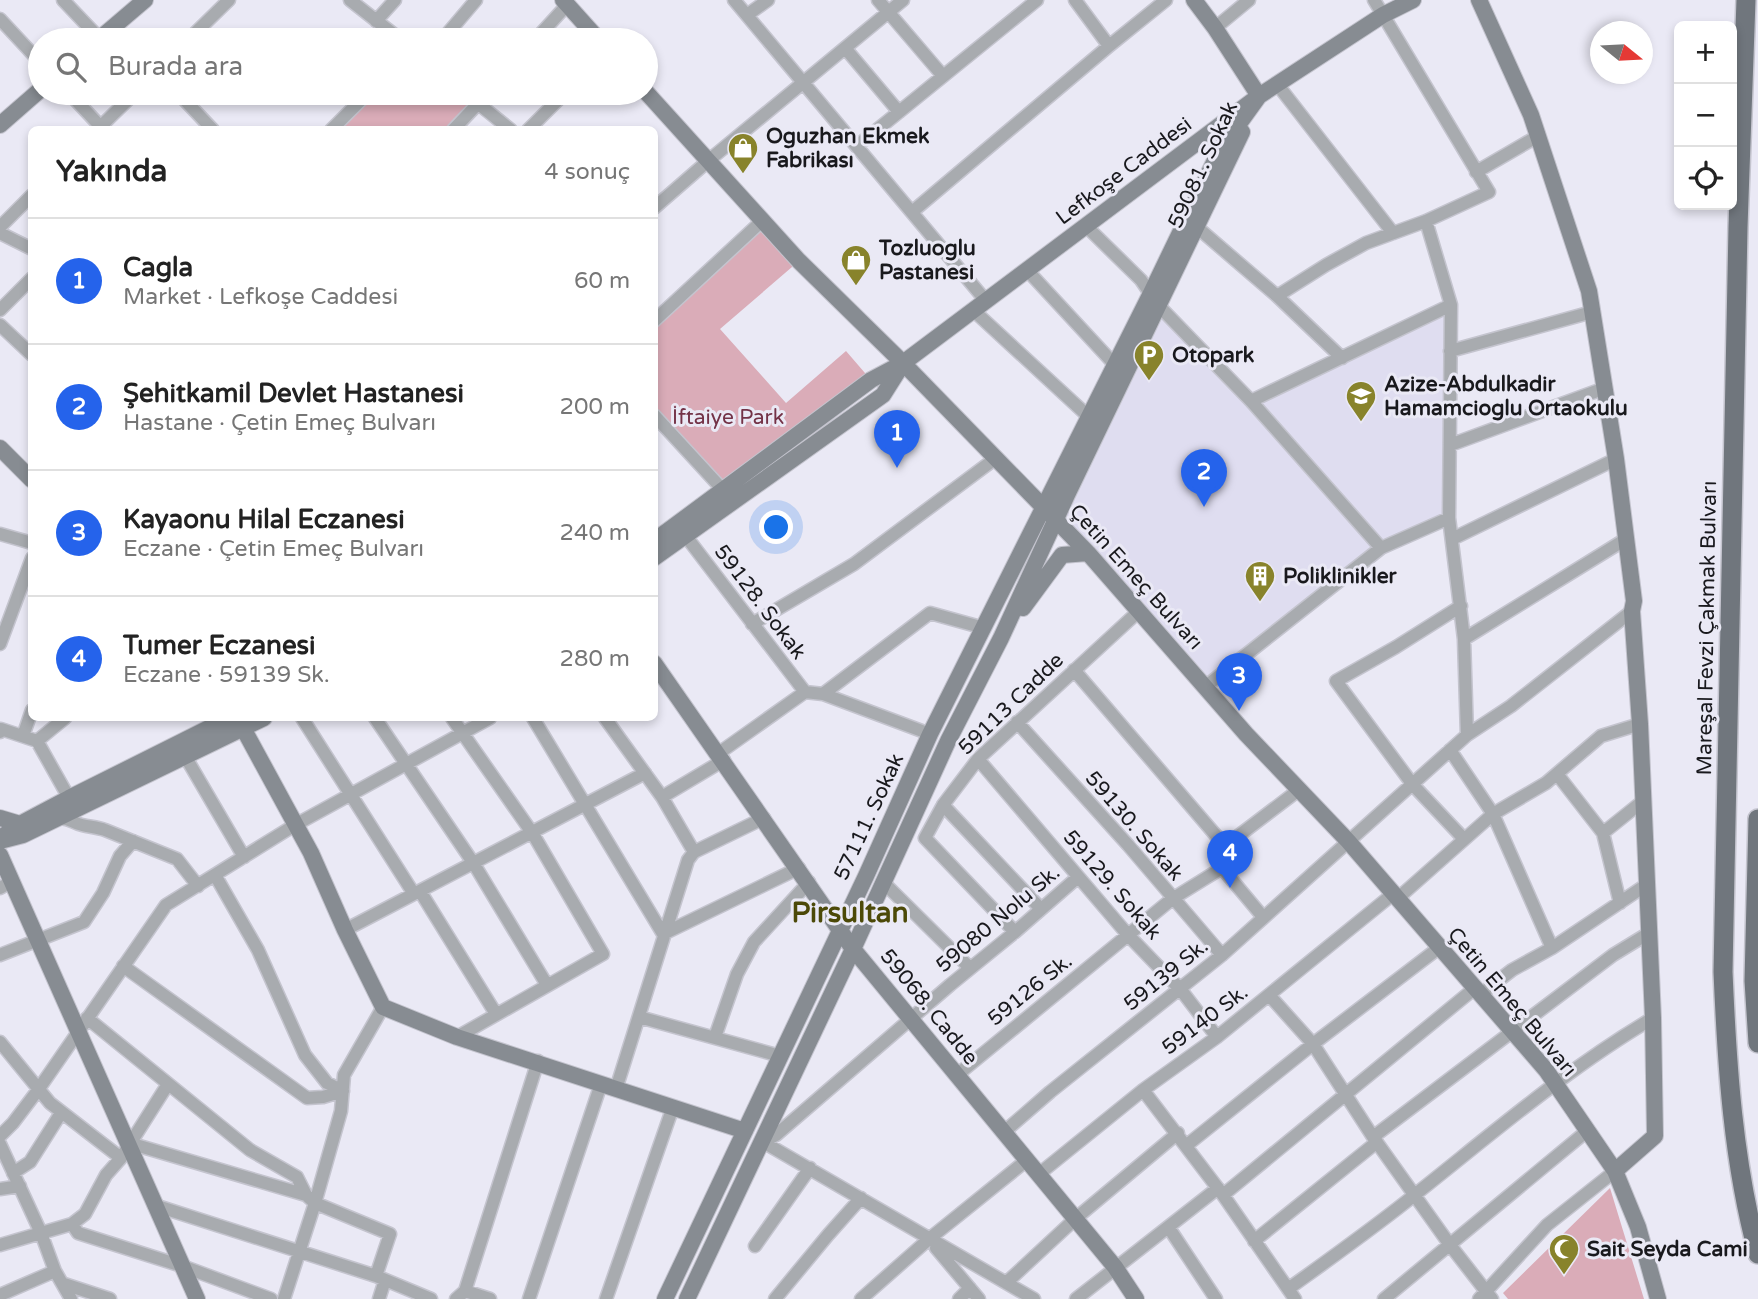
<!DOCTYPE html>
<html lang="tr">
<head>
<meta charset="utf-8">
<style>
	body { margin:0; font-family:"Varela Round",sans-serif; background:#f6f6f6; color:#222 }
	.controls { position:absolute; right:21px; top:21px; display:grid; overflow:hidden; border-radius:10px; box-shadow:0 4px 10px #0003 }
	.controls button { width:63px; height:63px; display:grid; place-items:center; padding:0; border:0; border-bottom:2px solid #e0e0e0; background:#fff; color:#222; font:35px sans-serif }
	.compass { position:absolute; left:1590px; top:21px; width:63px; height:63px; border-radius:50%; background:#fff; box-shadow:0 4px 10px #0003; rotate:108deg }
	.you { position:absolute; left:777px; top:528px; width:24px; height:24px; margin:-18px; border:5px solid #fff; border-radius:50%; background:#1a73e8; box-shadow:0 0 0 10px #1a73e833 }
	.badge { display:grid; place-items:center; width:46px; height:46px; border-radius:50%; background:#2563eb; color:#fff; font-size:23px; font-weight:700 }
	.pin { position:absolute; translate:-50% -58px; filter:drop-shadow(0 2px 4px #0008) }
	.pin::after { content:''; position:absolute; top:37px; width:24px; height:21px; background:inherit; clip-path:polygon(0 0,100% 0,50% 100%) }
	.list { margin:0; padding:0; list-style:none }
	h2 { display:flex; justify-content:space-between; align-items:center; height:91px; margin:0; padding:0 28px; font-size:30px }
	h2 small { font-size:23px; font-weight:400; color:#767676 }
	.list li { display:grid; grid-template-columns:46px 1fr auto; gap:21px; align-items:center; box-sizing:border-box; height:126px; padding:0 28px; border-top:2px solid #e0e0e0 }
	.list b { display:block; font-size:26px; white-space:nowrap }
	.list p { margin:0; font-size:23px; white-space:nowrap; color:#767676 }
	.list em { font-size:23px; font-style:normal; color:#767676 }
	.icon { flex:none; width:38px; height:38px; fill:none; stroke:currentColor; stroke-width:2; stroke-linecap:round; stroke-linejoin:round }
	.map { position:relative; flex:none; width:1758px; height:1299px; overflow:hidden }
	.search { position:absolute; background:#fff; box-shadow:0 4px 10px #0003; left:28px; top:28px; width:630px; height:77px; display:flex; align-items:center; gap:18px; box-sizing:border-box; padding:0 24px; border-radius:38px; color:#767676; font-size:26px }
	.panel { position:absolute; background:#fff; box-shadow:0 4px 10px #0003; left:28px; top:126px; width:630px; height:595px; border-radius:10px }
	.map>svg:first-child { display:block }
</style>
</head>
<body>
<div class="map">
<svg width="1758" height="1299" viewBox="0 0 1758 1299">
	<rect width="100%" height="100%" fill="#eae9f5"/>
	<path fill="#dfddf0" d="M 1158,305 L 1252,401 L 1451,305 L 1449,518 L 1381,548 L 1205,687 L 1056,520 Z"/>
	<path fill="#daacb8" d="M 368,93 L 465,93 L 478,104 L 453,129 L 331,130 Z
		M 762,221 L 799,261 L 720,329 L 786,403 L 846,351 L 871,380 L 723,490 L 655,415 L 655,321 Z
		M 1610,1188 L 1644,1299 L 1508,1299 L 1503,1293 Z"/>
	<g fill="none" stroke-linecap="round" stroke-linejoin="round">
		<g stroke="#c4c4ce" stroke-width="15">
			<path id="street" d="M 63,0 L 100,39
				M 350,0 L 401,40
				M 734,0 L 986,301
				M 878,0 L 943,76
				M 1075,0 L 1109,46
				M 747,15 L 768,0
				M 0,19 L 40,62
				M 376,21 L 395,0
				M 1215,28 L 1249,0
				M 188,40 L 229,0
				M 442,40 L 476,0
				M 535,40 L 567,5
				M 845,48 L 899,112
				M 1277,84 L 1393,233
				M 69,93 L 100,126
				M 178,93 L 213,130
				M 465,93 L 511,130
				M 97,130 L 135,93
				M 331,130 L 368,93
				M 453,130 L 488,93
				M 528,130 L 565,93
				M 857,146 L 1037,0
				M 1476,172 L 1538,136
				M 654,208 L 708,161 L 903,0
				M 912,212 L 1109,46 L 1166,0
				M 1426,221 L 1451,305 L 1449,518 L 1464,639 L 1467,735
				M 1086,226 L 1141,280 L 1158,305 L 1251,401 L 1381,548
				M 0,227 L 32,195
				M 1198,228 L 1277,296 L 1342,358
				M 0,233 L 32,249
				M 1027,270 L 1115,365
				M 1277,296 L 1326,265 L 1366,243 L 1426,221 L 1489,192 L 1374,0
				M 0,310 L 32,278
				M 973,310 L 1089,417
				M 654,321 L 762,221
				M 0,325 L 32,355
				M 1450,351 L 1592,312
				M 1251,401 L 1451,305
				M 654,415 L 723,490
				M 1450,445 L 1605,388
				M 0,534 L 32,543
				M 685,535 L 805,692
				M 1452,539 L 1616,459
				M 1461,606 L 1396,647 L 1336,681 L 1413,785 L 1464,839
				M 752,624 L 854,564 L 996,458
				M 1464,639 L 1626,539
				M 0,644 L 32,558
				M 1205,687 L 1381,548 L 1449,518
				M 823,694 L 930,734
				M 302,718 L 414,894
				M 375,718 L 474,864 L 547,985
				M 452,718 L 533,834 L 603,954 L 457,1037
				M 533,718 L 663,934 L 799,868
				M 605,718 L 662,797 L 694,852
				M 1017,722 L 1128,845 L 1222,955
				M 0,732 L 1,729 L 37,741 L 65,718
				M 23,736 L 32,710
				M 37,741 L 73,805
				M 1450,750 L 1493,814 L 1552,948
				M 719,753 L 805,692 L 823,694 L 930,613 L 984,628
				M 185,756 L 244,857
				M 978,759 L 1128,935 L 1181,990 L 1217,1037
				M 1557,774 L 1603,833 L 1643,801
				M 662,797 L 724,760
				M 943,805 L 1041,909
				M 60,818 C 72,819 73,823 82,825 C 90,827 97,827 105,830 L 177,859 L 198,886
				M 1603,833 L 1620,903
				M 1225,846 L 1300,789
				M 1222,868 L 1263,917
				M 215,875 L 258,950 L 305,1055 L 327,1083 L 343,1091
				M 883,882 L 970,968
				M 0,888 L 11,882
				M 420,891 L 496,1014
				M 1397,899 L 1493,814 L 1546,783 L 1601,736 L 1640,724
				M 345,930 L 645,773
				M 1015,932 L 925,838 L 943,805 L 978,759 L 1139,611
				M 0,955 L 84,922 L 103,893 L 120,856 L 133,841
				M 123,966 L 307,1098 L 323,1097 L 343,1091
				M 1481,994 L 1512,970 L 1552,948 L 1646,885
				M 1269,995 L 1313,1044 L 1373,1137 L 1450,1245 L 1492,1299
				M 639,1017 L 780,1056
				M 87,1018 L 250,1150 L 297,1177 L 306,1195 L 315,1203 L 390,1234 L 376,1276
				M 715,1037 L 737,974 L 754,942 L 809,882
				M 0,1042 L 50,1103 L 121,1158
				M 957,1075 L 1172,899 L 1222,868 L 1232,858 L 1225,846 L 1074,670
				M 616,1089 L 688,860 L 694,852 L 764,818
				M 1143,1090 L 1223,1195 L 1295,1299
				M 1004,1132 L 1050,1092 L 1222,955 L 1467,735 L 1511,706 L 1632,611
				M 0,1136 L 13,1123 L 38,1090 L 166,905 L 295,825 L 490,718
				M 1373,1137 L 1613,955 L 1649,933
				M 763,1142 L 776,1135 L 950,985 L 1015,932 L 1078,877
				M 763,1142 L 1034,1299
				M 129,1143 L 306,1195
				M 0,1144 L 41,1233 L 55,1271 L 71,1299
				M 1187,1145 L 1313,1044 L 1440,947
				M 13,1173 L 30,1162 L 61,1113
				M 1039,1174 L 1143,1090 L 1217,1037 L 1393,894
				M 0,1189 L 20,1186
				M 1223,1195 L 1475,988
				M 154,1205 L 376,1276 L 431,1299
				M 72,1224 L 85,1214 L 106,1175 L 121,1158 L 168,1084
				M 1169,1228 L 1216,1299
				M 1254,1241 L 1377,1142
				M 0,1245 L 72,1224 L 78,1233 L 182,1266 L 271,1299
				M 755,1246 L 810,1168
				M 936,1248 L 979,1299
				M 1006,1283 L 1075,1219 L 1178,1133
				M 64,1284 L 110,1299
				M 1288,1289 C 1331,1258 1375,1227 1417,1193 C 1494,1132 1568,1068 1653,1018
				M 465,1291 L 490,1299
				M 0,1295 L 55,1271
				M 284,1299 L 315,1203 L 341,1111 L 344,1075 L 383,1007
				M 379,1299 L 385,1280
				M 456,1299 L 465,1291 L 538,1061
				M 529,1299 L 601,1084
				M 606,1299 L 673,1107
				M 775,1299 L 828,1235 L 861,1198
				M 861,1299 L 929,1239 L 1027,1160
				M 959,1299 L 970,1288
				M 1076,1299 L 1218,1188
				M 1384,1299 L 1587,1131
				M 1479,1299 L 1547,1225 L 1615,1171"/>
		</g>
		<g stroke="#c4c4ce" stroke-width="18">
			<path id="secondary" d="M 563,0 L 599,40
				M 1194,0 L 1215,28 L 1259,96
				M 1479,0 L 1531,115 L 1589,291 L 1616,459 L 1634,601 L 1632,611 L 1640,724 L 1653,1018 L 1655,1136 L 1615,1171
				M 98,40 L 145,0
				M 646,92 L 799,261 L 903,363 L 1088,553 L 1246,734 L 1348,841 L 1546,1070 L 1615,1171 L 1638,1227 L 1658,1299
				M 0,125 L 40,90
				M 0,448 L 32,480
				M 654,541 L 871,380 L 903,363 L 1259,96 L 1383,15 L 1413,0
				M 654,558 L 883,395 L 902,365
				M 1023,608 L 1062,555 L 1088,553
				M 654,663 L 853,949 L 1115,1267 L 1136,1299
				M 235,718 L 243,728 L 311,853 L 345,930 L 383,1007 L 457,1037 L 745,1131
				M 0,818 L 20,824
				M 2,837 L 20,824 L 69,798 L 229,718
				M 0,841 L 23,835 L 264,718
				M 0,855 L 197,1299
				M 665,1299 L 866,876 L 930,734 L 1150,295 L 1220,150 L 1259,96
				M 687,1299 L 853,949 L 948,741 L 1001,638 L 1067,495 L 1242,132"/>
		</g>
		<g stroke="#c4c4ce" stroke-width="22">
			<path id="primary" d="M 1746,0 L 1738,227 L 1723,972 C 1727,1066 1733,1162 1758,1254
				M 1758,819 L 1754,981 L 1758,1043"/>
		</g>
		<use href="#street" stroke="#a8abaf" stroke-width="12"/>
		<use href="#secondary" stroke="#878c92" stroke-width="16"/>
		<use href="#primary" stroke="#70767d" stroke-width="19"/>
	</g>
	<defs>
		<g id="shop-pin" transform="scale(1.575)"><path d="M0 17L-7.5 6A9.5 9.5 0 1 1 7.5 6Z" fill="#88832b" stroke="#eae9f5"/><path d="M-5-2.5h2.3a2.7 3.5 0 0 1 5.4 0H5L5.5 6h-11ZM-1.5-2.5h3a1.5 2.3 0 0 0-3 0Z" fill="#fff"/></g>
		<g id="parking-pin" transform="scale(1.575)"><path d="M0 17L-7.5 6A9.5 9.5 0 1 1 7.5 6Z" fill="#88832b" stroke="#eae9f5"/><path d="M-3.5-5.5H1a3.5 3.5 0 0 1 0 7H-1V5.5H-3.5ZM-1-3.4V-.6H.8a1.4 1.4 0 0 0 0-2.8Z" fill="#fff"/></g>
		<g id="school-pin" transform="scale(1.575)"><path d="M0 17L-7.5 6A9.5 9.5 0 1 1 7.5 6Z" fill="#88832b" stroke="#eae9f5"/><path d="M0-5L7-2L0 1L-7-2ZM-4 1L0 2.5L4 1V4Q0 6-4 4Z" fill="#fff"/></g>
		<g id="building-pin" transform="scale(1.575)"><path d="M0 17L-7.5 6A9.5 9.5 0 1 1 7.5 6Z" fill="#88832b" stroke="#eae9f5"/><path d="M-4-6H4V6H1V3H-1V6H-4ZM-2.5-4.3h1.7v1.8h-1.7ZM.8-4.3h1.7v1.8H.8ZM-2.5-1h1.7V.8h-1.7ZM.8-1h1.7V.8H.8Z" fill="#fff"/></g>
		<g id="mosque-pin" transform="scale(1.575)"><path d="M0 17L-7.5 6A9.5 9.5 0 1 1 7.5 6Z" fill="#88832b" stroke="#eae9f5"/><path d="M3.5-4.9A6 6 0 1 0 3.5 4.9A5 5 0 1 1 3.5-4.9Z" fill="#fff"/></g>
	</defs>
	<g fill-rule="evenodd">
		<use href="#shop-pin" x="743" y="148"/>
		<use href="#shop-pin" x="856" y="260"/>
		<use href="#parking-pin" x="1149" y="355"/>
		<use href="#school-pin" x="1361" y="396"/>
		<use href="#building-pin" x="1260" y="576"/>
		<use href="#mosque-pin" x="1564" y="1249"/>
	</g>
	<g text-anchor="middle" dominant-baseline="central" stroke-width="6" stroke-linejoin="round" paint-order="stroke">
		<g font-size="21" font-weight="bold" fill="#19191d" stroke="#eae9f5" text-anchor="start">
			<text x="766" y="136">Oguzhan Ekmek<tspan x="766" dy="24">Fabrikası</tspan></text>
			<text x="879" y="248">Tozluoglu<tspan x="879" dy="24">Pastanesi</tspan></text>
			<text x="1172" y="355">Otopark</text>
			<text x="1384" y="384">Azize-Abdulkadir<tspan x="1384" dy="24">Hamamcioglu Ortaokulu</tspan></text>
			<text x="1283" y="576">Poliklinikler</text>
			<text x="1587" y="1249">Sait Seyda Cami</text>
		</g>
		<g font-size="21" fill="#19191d" stroke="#eae9f5">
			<text transform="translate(1203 165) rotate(-65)">59081. Sokak</text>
			<text transform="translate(1124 171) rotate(-37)">Lefkoşe Caddesi</text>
			<text transform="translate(1136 577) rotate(48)">Çetin Emeç Bulvarı</text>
			<text transform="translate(760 602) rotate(53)">59128. Sokak</text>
			<text transform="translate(1707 628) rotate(-89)">Mareşal Fevzi Çakmak Bulvarı</text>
			<text transform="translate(1011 704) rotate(-44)">59113 Cadde</text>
			<text transform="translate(869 817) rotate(-65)">57111. Sokak</text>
			<text transform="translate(1134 826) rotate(49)">59130. Sokak</text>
			<text transform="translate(1112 885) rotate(49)">59129. Sokak</text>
			<text transform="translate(998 919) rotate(-40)">59080 Nolu Sk.</text>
			<text transform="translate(1166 975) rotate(-39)">59139 Sk.</text>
			<text transform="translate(1030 990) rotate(-39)">59126 Sk.</text>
			<text transform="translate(1512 1002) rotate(50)">Çetin Emeç Bulvarı</text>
			<text transform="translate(929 1007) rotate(51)">59068. Cadde</text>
			<text transform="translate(1205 1020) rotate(-37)">59140 Sk.</text>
		</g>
		<g font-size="21" fill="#733247" stroke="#eae9f5">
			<text x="728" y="417">İftaiye Park</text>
		</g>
		<g font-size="28" font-weight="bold" fill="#4c4908" stroke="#eae9f5">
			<text x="850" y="913">Pirsultan</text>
		</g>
	</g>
</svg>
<div class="controls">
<button>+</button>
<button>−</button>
<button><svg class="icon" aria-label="locate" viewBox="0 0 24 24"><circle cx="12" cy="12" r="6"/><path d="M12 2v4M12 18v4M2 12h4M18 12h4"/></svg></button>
</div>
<svg class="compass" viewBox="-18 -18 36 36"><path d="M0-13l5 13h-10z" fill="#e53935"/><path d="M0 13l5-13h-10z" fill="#767676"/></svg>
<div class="you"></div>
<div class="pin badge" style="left:897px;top:468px">1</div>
<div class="pin badge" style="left:1204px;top:507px">2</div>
<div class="pin badge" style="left:1239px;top:711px">3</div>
<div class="pin badge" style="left:1230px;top:888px">4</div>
<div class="search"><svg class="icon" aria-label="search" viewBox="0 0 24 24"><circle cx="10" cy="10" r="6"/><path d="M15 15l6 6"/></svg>Burada ara</div>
<section class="panel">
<h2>Yakında<small>4 sonuç</small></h2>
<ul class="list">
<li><span class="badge">1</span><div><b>Cagla</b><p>Market · Lefkoşe Caddesi</p></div><em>60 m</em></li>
<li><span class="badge">2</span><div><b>Şehitkamil Devlet Hastanesi</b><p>Hastane · Çetin Emeç Bulvarı</p></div><em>200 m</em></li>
<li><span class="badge">3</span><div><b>Kayaonu Hilal Eczanesi</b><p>Eczane · Çetin Emeç Bulvarı</p></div><em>240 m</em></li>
<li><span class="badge">4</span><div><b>Tumer Eczanesi</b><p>Eczane · 59139 Sk.</p></div><em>280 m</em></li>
</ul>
</section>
</div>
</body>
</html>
